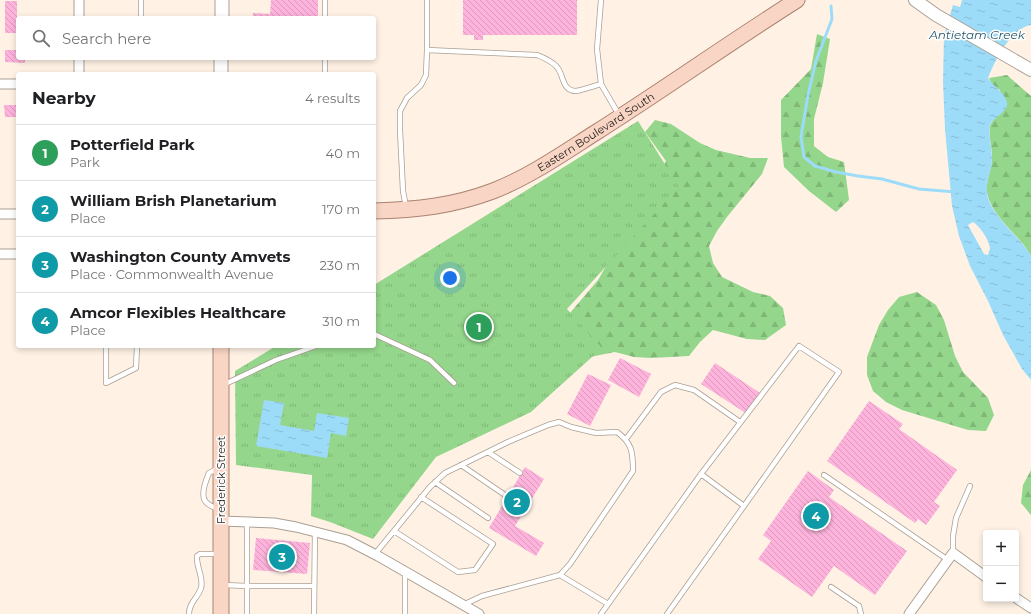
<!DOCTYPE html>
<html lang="en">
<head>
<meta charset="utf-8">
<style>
	body { margin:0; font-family:Montserrat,sans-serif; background:#f2f2f2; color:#202124 }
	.controls { position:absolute; right:12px; bottom:12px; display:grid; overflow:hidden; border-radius:4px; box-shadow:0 2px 6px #0003 }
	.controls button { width:36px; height:36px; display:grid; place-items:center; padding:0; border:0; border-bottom:1px solid #e0e0e0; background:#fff; color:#202124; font:20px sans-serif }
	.you { position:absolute; left:450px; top:278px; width:14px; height:14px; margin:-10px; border:3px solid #fff; border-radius:50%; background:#1a73e8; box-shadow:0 0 0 6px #1a73e833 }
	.badge { display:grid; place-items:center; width:26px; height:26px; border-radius:50%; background:#aa266f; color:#fff; font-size:13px; font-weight:700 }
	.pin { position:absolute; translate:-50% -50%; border:2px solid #fff; box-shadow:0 1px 4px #0006 }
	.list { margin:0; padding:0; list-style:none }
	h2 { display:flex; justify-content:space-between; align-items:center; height:52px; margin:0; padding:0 16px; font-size:17px }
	h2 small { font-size:13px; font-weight:400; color:#757577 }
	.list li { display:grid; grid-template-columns:26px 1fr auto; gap:12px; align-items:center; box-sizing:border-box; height:56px; padding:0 16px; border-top:1px solid #e0e0e0 }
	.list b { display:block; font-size:15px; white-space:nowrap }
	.list p { margin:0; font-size:13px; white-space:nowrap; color:#757577 }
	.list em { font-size:13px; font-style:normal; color:#757577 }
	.icon { flex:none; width:22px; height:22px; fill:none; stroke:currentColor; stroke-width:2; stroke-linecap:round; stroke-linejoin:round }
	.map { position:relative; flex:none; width:1031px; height:614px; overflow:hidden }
	.search { position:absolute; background:#fff; box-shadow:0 2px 6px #0003; left:16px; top:16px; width:360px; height:44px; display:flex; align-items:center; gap:10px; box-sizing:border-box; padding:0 14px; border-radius:4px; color:#757577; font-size:15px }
	.panel { position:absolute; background:#fff; box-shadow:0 2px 6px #0003; left:16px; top:72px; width:360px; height:276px; border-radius:4px }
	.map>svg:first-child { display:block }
</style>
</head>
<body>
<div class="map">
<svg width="1031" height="614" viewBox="0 0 1031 614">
	<defs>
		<pattern id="forest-firs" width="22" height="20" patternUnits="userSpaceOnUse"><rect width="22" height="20" fill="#94d68b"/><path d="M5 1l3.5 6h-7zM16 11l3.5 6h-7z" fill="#7fb777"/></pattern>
		<pattern id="park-tufts" width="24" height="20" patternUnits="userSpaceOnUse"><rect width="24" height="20" fill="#94d68b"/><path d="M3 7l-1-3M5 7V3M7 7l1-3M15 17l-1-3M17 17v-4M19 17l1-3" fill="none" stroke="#7fb777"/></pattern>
		<pattern id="water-ripples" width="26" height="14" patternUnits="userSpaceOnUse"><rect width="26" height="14" fill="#9ddcf9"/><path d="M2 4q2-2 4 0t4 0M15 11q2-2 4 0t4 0" fill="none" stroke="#87bcd5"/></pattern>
		<pattern id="building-back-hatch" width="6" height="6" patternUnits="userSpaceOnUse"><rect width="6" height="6" fill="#fdb3dc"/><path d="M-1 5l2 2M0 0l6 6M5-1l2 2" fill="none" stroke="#d99abc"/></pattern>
	</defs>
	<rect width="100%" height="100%" fill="#fff2e5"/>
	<path fill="url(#forest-firs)" d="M 817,34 L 830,39 L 823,83 L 814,119 L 814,146 L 828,157 L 844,162 L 849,200 L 836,212 L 809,191 L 784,167 L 781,137 L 781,100 L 811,69 Z
		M 1007,75 L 1031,96 L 1031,256 C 1019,234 993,219 987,193 C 985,181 993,168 992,156 C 992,149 988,131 990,126 C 992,120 998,116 1002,112 L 1000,90 L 992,85 L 989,78 Z
		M 655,120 L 671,124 L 700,143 L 716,150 L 750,158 L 768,158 L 762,174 L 727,217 L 717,231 L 709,246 L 713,263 L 722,277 L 753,292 L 770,296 L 783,308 L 786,325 L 765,340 L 747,339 L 713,330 L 700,342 L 689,356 L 651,358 L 634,357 L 615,352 L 545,366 L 553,333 L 598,280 L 653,186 L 666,161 L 645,132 Z
		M 917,292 L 936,305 L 944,320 L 955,356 L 963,372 L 988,398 L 994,415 L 986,431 L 968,430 L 902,410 L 886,402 L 873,391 L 867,375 L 867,357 L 879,325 L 888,310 L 899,297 Z
		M 1031,470 L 1031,515 L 1021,503 L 1023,485 Z"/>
	<path fill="url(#park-tufts)" d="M 638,121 L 679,187 L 567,309 L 602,348 L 531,412 L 436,457 L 373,539 L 330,522 L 311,516 L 312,475 L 236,465 L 235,371 L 276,346 L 374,346 L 374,285 Z"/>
	<path fill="url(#water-ripples)" fill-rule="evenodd" d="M 962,0 L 1031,0 L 1031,25 C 1010,29 995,60 988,78 C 993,86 1004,92 1007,102 C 1009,112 993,117 990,125 C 988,131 992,151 992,159 C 992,170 986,180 987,192 C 989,215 1021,237 1031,256 L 1031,380 L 1022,369 L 1003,335 L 988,301 L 970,266 L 959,236 L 952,206 L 945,129 L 943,82 L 944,36 L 953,5 L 960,7 ZM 973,222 C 980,226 989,240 990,248 C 990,249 988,254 988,255 L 984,254 L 969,227 L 968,225 Z
		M 264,400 L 284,403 L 280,425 L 314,431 L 317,413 L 349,418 L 346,436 L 331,433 L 327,458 L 256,446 Z"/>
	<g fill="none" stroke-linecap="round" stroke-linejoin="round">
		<path stroke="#9ddcf9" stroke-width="3" d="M 831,6 L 832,19 L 816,61 L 808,95 L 801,137 L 804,157 L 815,166 L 836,172 L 858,176 L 882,179 L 919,189 L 955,192"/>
	</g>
	<path fill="url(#building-back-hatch)" d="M 271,0 L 318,0 L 318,18 L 253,18 L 253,13 L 270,14 Z
		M 463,0 L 577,0 L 577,35 L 483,35 L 483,40 L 474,40 L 474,35 L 463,35 Z
		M 5,1 L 17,1 L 17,33 L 5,33 Z
		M 5,50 L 18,50 L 18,58 L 25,58 L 25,63 L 5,62 Z
		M 4,105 L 18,105 L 18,117 L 5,117 Z
		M 620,358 L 651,374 L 639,397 L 608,380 Z
		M 715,363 L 760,393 L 747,414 L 701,384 Z
		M 588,374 L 611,385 L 590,426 L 567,414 Z
		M 869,401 L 903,424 L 899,429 L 957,470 L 934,502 L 940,506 L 926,525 L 918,519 L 915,523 L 827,461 Z
		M 525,467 L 544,479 L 515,526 L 544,543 L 536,556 L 489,528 Z
		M 808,471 L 834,490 L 829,497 L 907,551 L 875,595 L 834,566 L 812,597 L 758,559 L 771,541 L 763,535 Z
		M 256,538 L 310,543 L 307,574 L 253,570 Z"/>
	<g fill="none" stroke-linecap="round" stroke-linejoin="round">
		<g stroke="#aa9f93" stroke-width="6">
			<path id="service" d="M 141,0 L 141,18
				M 325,0 L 325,18
				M 601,0 L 597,49 L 601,84 L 619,115
				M 427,50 L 537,55 C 544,58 550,60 556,66 C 564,73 561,91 576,91 C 584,90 593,86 601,84
				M 325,58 L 325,74
				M 406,207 L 403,191 L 400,130 L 400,111 L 407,98 L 421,85 L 426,75 L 427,50 L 427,0
				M 374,334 L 430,360 L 454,383
				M 106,346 L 106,383 L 136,368 L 137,346
				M 223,385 L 276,360 L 316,346
				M 626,439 L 661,392 L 675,385 L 694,390 L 740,422
				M 488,452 L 520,473
				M 461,465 L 505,495
				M 701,474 L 799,346 L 839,372 L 744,506
				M 824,475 L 948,560
				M 435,482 L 488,518
				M 217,509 C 214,507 208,505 206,502 C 200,496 206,480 209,473 L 218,468
				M 247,522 L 247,586 L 314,586
				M 394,531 L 458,572 L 475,570 L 493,544 L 421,497
				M 953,553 L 953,536 L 956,518 L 970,486
				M 375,554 L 430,487 L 445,473 L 508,442 L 548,425 L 559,422 L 571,427 L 596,433 L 617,432 C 632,443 633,452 633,471 L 570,564 L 560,575 L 482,596 L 463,605
				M 560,575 L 608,604
				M 223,585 L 247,586 L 247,614
				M 831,587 L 859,606 L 861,614
				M 189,614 C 189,602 198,598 201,588 C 204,578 196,567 197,556 L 200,554 L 219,554
				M 314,614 L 315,531
				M 405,614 L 405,572
				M 601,614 L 701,474 L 744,506 L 667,614"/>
		</g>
		<g stroke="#aa9f93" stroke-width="11">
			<path id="minor" d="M 79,18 L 79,0
				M 79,74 L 79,58
				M 0,84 L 18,84
				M 0,214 L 18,214
				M 0,254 L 18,254
				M 221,521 L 274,523 L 296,527 L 347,540 L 378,556 L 479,614
				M 1016,598 L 1031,608
				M 909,614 L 953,553 L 986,577"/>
		</g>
		<g stroke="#aa9f93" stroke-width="14">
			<path id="tertiary" d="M 915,0 L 936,15 L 1031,70"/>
		</g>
		<g stroke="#aa9f93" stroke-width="15">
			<path id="secondary" d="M 222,18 L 222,0
				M 221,74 L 221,58"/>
		</g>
		<g stroke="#ab8370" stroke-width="17">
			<g id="primary">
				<path id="s1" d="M 374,211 C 416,210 453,206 493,191 C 529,177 562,154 595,133 C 663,90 729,43 797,0"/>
				<path d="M 221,614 L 221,346"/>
			</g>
		</g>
		<use href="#service" stroke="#fff" stroke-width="4.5"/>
		<use href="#minor" stroke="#fff" stroke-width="9"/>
		<use href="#tertiary" stroke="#fff" stroke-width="12"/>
		<use href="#secondary" stroke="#fff" stroke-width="13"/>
		<use href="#primary" stroke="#f8d5c5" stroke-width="15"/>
	</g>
	<g text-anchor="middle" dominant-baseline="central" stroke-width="3" stroke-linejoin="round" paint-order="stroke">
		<g font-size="11" fill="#231f1a" stroke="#fff">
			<text stroke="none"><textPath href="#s1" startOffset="240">Eastern Boulevard South</textPath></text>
			<text transform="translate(221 480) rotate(-90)">Frederick Street</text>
		</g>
		<g font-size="12" font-style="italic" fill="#26576b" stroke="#fff">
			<text x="977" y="34">Antietam Creek</text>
		</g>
	</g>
</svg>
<div class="controls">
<button>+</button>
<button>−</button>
</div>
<div class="you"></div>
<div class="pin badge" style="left:479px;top:327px;background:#2e9e5b">1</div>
<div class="pin badge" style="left:517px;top:502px;background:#0f9aa8">2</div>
<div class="pin badge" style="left:282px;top:557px;background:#0f9aa8">3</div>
<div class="pin badge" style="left:816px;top:516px;background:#0f9aa8">4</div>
<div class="search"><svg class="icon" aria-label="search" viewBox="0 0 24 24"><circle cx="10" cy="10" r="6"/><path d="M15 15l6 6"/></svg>Search here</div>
<section class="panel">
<h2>Nearby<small>4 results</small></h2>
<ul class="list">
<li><span class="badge" style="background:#2e9e5b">1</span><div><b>Potterfield Park</b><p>Park</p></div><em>40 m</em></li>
<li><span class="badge" style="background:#0f9aa8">2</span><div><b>William Brish Planetarium</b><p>Place</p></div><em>170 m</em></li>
<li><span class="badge" style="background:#0f9aa8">3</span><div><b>Washington County Amvets</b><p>Place · Commonwealth Avenue</p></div><em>230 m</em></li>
<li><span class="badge" style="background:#0f9aa8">4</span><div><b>Amcor Flexibles Healthcare</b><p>Place</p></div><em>310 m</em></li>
</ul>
</section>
</div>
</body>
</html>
